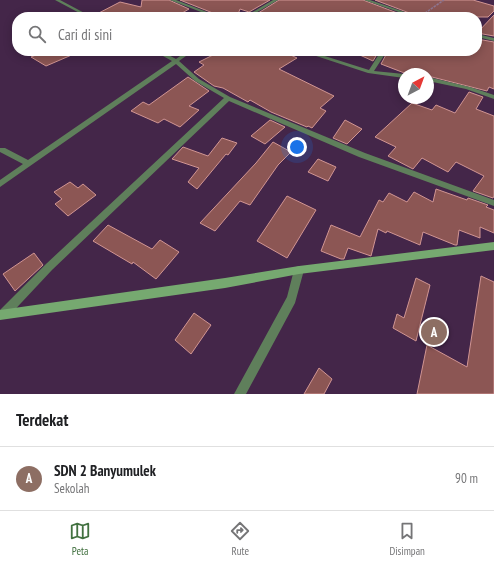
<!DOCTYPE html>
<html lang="id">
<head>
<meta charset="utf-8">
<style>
	body { margin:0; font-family:"PT Sans Narrow",sans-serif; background:#f2f2f2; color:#202124 }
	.compass { position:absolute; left:398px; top:68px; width:36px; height:36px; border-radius:50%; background:#fff; box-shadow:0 2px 10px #0003; rotate:41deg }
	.you { position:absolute; left:297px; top:147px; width:14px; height:14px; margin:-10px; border:3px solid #fff; border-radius:50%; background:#1a73e8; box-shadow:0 0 0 6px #1a73e833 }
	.badge { display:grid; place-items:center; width:26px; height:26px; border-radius:50%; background:#427140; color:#fff; font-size:13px; font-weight:700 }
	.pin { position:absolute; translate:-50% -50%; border:2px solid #fff; box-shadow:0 1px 4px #0006 }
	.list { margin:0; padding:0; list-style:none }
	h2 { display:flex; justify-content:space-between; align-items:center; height:52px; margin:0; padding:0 16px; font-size:17px }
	h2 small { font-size:13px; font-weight:400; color:#757577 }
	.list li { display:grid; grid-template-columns:26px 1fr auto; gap:12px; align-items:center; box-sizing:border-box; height:64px; padding:0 16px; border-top:1px solid #e0e0e0 }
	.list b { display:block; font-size:15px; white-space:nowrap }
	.list p { margin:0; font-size:13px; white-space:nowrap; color:#757577 }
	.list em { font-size:13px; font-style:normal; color:#757577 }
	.icon { flex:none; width:22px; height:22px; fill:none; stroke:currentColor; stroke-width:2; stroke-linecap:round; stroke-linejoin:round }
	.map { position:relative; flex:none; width:494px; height:394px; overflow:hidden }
	.search { position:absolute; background:#fff; box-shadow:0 2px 10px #0003; left:12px; right:12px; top:12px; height:44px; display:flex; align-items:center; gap:10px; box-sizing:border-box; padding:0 14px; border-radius:16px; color:#757577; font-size:15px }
	.sheet { height:116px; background:#fff }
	nav { display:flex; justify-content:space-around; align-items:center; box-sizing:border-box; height:56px; border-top:1px solid #e0e0e0; background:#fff; font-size:11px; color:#757577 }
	nav a { display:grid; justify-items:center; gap:2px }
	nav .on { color:#427140 }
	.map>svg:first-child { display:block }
</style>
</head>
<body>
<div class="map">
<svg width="494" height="394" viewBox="0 0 494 394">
	<rect width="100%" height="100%" fill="#442649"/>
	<path fill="#8c5654" stroke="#d19593" d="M 142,0 L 169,0 L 189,9 L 177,16 L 166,13 L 161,17 L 93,16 L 120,2 L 141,7 Z
		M 180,0 L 270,0 L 249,12 L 240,9 L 237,17 L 223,17 Z
		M 279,0 L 363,0 L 408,17 L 260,17 L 255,15 Z
		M 375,0 L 473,0 L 494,6 L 494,11 L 488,17 L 420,17 Z
		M 494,15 L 494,36 L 477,33 Z
		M 477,39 L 494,42 L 494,89 L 489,87 L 487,91 L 428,76 L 428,74 L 417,72 L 414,74 L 407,74 L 381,64 L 388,51 L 477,51 Z
		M 46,51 L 81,51 L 46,66 L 31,57 Z
		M 221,51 L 282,51 L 297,58 L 279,69 L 334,96 L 320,108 L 326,111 L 312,128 L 308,126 L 307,127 L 271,112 L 250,100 L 248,102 L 223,88 L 214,86 L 194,72 L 204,65 L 199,62 Z
		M 351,51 L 379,51 L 373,61 Z
		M 188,77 L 209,91 L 189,106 L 199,110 L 180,127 L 164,119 L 158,123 L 131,111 L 143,102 L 149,105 Z
		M 469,92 L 483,97 L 476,109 L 494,116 L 494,196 L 493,198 L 473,191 L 484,176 L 456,162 L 448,172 L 422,158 L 413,169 L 388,156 L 396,147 L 375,137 L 412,103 L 432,110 L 436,105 L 455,113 Z
		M 270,120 L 285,127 L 265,144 L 251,136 Z
		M 345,120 L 362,129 L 347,144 L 333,138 Z
		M 222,138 L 237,143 L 228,155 L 226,154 L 197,189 L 188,182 L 199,168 L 172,159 L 183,147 L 208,156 Z
		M 273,142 L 291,152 L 278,165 L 250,205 L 240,201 L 215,231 L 200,223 L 256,163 Z
		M 318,159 L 336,167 L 328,181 L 308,172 Z
		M 70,182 L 78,188 L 83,184 L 96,195 L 68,216 L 55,204 L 62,199 L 54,192 Z
		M 436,189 L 467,200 L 468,198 L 488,205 L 486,207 L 494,210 L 494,233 L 480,227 L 480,238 L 459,230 L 457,245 L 455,245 L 423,232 L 420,245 L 387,231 L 386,233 L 378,229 L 371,256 L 348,248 L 344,259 L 341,259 L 321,251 L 331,225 L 360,237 L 379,200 L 383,202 L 389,193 L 407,202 L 414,192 L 433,202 Z
		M 287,196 L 316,210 L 287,258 L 257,241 Z
		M 108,225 L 152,249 L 160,240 L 179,252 L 156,279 L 133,262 L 132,264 L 93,241 Z
		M 34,253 L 43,265 L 15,291 L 3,274 Z
		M 481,276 L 494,282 L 494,394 L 417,394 L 427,345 L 467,367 Z
		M 416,278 L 430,285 L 416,341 L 393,328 L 397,314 L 404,318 Z
		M 194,313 L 211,325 L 191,354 L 175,340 Z
		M 319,368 L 332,379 L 324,394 L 304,394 Z"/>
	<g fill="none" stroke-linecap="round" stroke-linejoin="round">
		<path stroke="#8f7793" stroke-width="1.5" stroke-dasharray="2.5 1" stroke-linecap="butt" d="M 425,13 L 444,0"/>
		<path fill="#5f7f5b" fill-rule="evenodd" d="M 55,0 L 60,0 L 92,17 L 87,17 Z
			M 170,0 L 176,0 L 220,17 L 214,17 Z
			M 273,0 L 278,0 L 249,17 L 244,17 Z
			M 364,0 L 370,0 L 419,17 L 413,17 Z
			M 477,34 L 494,38 L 494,41 L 477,37 Z
			M 154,51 L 161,51 L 176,59 L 187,51 L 193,51 L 179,61 L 199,79 L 230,97 L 365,153 L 494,200 L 494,206 L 359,157 L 229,101 L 52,270 L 7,318 L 3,319 L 0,318 L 0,310 L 46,264 L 224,98 L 195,81 L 176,64 L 0,187 L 0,180 L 23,164 L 0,152 L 0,148 L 5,148 L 28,160 L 172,61 Z
			M 301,51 L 309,51 L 369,70 L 381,51 L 387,51 L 374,71 L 404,74 L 404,78 L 368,73 Z
			M 428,77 L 470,87 L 494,95 L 494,99 L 466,89 L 428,81 Z
			M 299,266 L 302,267 L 304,270 L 295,303 L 246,394 L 234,394 L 287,297 L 294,270 L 296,267 Z"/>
		<path fill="#76a970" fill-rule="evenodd" d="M 494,242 L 494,250 L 299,274 L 225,288 L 0,320 L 0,310 L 225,278 L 299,266 Z"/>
	</g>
</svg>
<svg class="compass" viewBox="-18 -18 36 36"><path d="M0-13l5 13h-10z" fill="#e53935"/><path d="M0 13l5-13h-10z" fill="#757577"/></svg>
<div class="you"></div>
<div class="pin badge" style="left:434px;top:332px;background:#8d6e63">A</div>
<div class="search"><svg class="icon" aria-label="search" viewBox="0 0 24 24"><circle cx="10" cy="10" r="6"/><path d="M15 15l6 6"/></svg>Cari di sini</div>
</div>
<section class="sheet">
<h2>Terdekat<small></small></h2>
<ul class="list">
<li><span class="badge" style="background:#8d6e63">A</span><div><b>SDN 2 Banyumulek</b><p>Sekolah</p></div><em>90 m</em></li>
</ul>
</section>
<nav>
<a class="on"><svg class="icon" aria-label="map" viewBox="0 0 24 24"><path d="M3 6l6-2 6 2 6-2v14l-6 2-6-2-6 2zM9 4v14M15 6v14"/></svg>Peta</a>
<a><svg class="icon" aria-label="directions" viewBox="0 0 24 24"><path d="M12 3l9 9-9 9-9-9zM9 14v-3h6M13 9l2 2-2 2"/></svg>Rute</a>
<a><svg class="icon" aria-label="saved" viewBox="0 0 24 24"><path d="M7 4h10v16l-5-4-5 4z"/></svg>Disimpan</a>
</nav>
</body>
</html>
